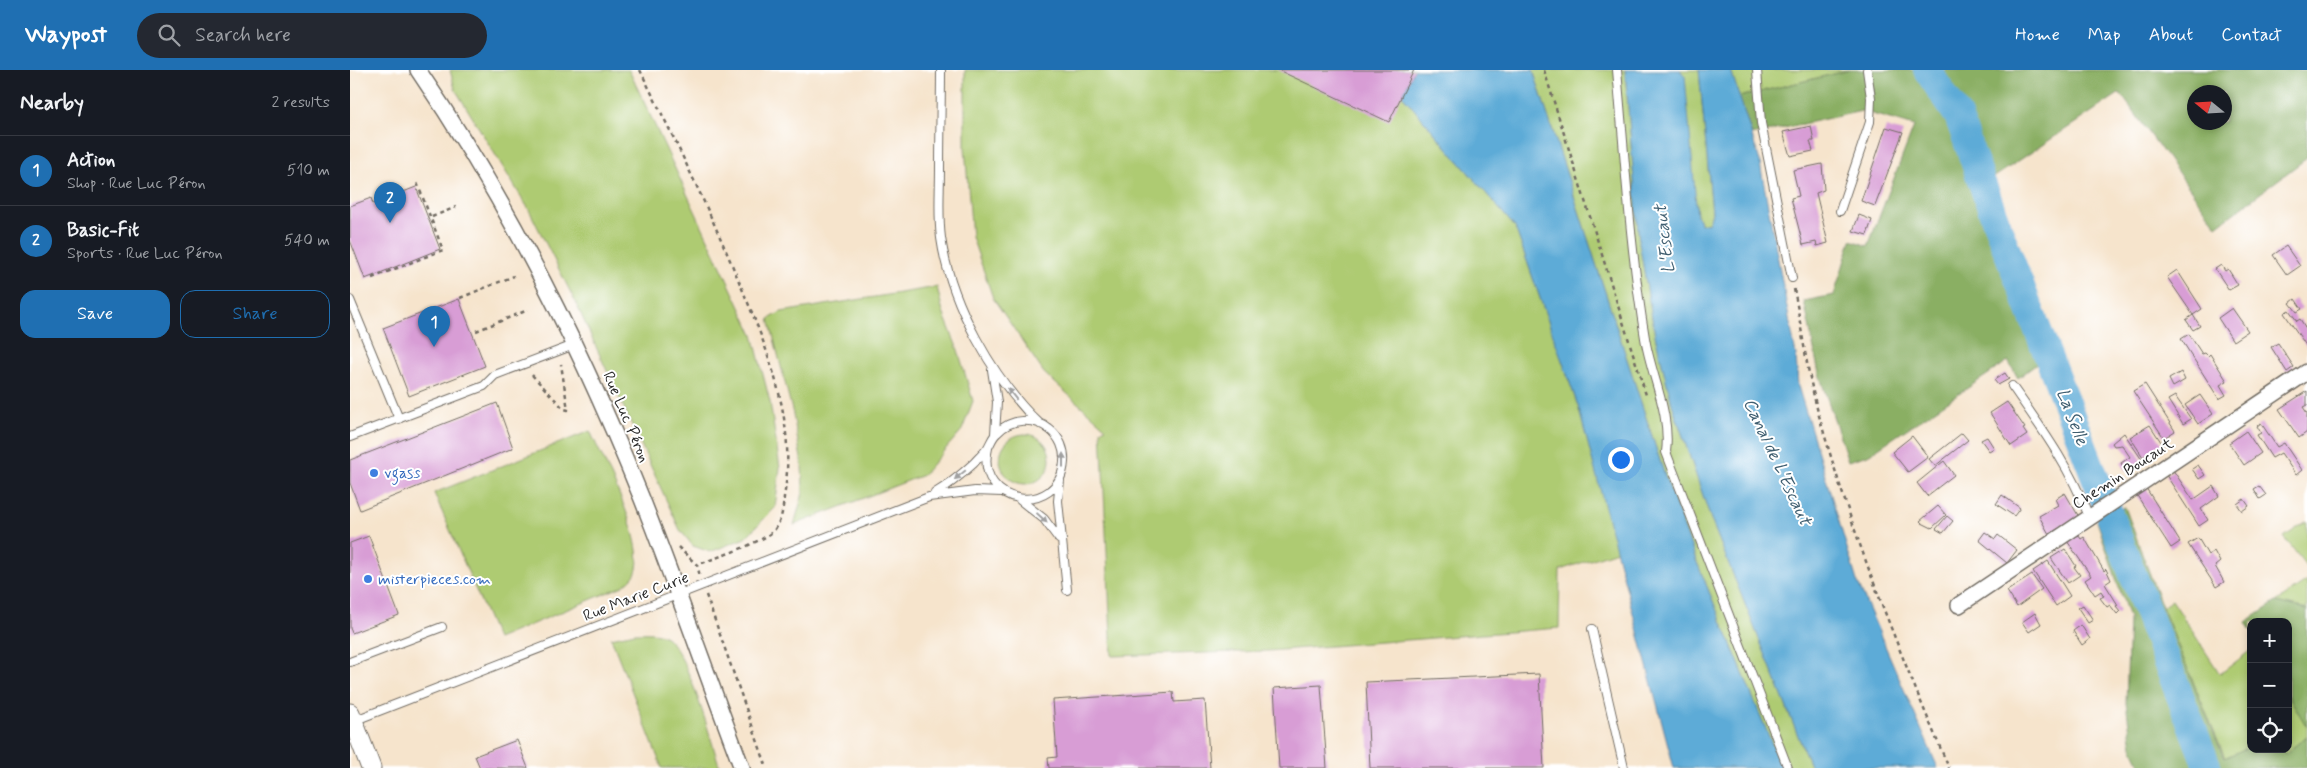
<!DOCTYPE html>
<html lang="en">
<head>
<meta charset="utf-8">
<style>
	body { margin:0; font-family:Mynerve,sans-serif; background:#242831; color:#f1f3f6 }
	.controls { position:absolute; right:15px; bottom:15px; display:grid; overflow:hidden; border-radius:10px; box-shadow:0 2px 8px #0003 }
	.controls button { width:45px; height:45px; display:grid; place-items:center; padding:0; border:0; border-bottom:1px solid #363941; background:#171b24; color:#f1f3f6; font:25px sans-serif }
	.compass { position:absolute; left:1837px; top:15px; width:45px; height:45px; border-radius:50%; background:#171b24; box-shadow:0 2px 8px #0003; rotate:288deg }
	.you { position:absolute; left:1270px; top:389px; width:18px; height:18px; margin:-12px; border:4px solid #fff; border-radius:50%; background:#1a73e8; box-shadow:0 0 0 8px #1a73e833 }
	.badge { display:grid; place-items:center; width:32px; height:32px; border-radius:50%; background:#1f6fb2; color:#fff; font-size:16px; font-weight:700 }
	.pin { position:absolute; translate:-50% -41px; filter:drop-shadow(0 1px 2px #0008) }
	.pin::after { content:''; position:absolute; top:26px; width:18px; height:15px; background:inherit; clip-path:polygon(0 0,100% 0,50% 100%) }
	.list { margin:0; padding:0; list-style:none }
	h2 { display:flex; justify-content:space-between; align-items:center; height:65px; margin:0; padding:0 20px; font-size:21px }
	h2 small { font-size:16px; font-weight:400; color:#9ea1a6 }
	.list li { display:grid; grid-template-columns:32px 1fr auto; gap:15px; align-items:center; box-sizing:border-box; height:70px; padding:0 20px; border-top:1px solid #363941 }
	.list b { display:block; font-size:19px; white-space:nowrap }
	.list p { margin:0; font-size:16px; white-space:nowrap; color:#9ea1a6 }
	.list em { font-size:16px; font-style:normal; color:#9ea1a6 }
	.actions { display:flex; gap:10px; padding:15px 20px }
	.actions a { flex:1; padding:11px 0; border:1px solid #1f6fb2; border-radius:15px; text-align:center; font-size:18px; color:#1f6fb2 }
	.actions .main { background:#1f6fb2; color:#fff }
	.icon { flex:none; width:28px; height:28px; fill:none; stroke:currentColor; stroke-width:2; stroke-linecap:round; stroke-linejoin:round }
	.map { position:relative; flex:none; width:1957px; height:698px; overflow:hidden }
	header { display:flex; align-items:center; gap:30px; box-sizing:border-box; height:70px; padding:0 25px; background:#1f6fb2; color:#fff }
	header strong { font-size:24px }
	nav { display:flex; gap:28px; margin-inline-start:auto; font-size:18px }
	.search { width:350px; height:45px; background:#242831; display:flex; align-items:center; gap:12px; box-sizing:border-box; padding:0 18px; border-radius:28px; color:#9ea1a6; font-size:19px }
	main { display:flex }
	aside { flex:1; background:#171b24 }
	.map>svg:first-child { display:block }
</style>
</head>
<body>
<header>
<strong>Waypost</strong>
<div class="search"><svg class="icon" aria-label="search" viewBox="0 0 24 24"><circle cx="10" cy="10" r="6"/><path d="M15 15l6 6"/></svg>Search here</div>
<nav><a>Home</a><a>Map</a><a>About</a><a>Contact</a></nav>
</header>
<main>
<aside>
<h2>Nearby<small>2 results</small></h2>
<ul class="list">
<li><span class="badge">1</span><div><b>Action</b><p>Shop · Rue Luc Péron</p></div><em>510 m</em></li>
<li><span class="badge">2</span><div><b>Basic-Fit</b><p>Sports · Rue Luc Péron</p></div><em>540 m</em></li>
</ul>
<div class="actions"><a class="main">Save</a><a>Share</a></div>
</aside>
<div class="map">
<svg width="1957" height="698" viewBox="0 0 1957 698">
	<rect width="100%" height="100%" fill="#fff"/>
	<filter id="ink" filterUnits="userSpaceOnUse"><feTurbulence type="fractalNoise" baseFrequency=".02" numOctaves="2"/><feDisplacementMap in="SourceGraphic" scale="10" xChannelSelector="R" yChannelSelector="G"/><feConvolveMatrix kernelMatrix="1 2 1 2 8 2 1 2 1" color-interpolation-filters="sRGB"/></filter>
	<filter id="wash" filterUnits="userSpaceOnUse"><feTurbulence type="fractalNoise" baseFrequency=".0096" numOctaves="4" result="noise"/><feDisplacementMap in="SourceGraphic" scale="20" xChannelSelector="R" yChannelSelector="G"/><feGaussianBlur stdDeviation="1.12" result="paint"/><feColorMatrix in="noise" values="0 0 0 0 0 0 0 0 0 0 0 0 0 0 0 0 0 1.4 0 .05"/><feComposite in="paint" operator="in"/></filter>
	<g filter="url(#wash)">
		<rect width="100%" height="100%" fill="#f6e4cc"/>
		<path fill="#aecb72" stroke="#6c7b4e" d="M 100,0 L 279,0 L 403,265 L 420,332 L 430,398 L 425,438 L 395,468 L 360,482 L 343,476 L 330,460 L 225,231 L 178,138 L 105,19 Z
			M 615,0 L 1064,0 L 1052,25 L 1165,157 L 1228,336 L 1267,481 L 1210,500 L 1209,558 L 918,581 L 762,586 L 751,360 L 756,358 L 694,303 L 643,228 L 622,167 L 615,77 Z
			M 1183,0 L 1275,0 L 1289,172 L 1305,265 L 1322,334 L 1362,452 L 1461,698 L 1432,698 L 1346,490 L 1315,406 Z
			M 1330,0 L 1349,0 L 1362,142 L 1359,152 L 1351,154 L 1347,146 Z
			M 1381,0 L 1500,0 L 1389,27 Z
			M 587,217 L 593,242 L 608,280 L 623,331 L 612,360 L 573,405 L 444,455 L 453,423 L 452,394 L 443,344 L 419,249 L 431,242 Z
			M 240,361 C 254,392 294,466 287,499 C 285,507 279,511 273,516 L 147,569 L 84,423 Z
			M650 389a25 25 0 1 1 50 0a25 25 0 1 1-50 0Z
			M 1957,451 L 1957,497 L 1934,467 Z
			M 1957,511 L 1957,539 L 1926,532 Z
			M 1822,530 L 1870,604 L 1901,580 L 1901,676 L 1875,688 L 1812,537 Z
			M 285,563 C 294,563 311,561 318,569 C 339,587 360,668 370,698 L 312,698 L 261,568 Z
			M 1938,625 L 1957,657 L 1957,666 L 1935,684 L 1933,679 L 1938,679 Z"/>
		<path fill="#8aaf64" stroke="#5a6d48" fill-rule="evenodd" d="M 1500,0 L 1957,0 L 1957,88 L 1867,156 L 1770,23 L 1640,110 L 1707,279 L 1668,308 L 1658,291 L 1518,385 L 1498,391 L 1469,304 L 1454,231 L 1484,225 L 1501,170 L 1518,176 L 1564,56 L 1512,41 L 1402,65 L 1389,27 ZM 1844,22 L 1874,22 L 1874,52 L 1844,52 Z
			M 1775,437 L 1812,537 L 1874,688 L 1901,676 L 1901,679 L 1933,679 L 1935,684 L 1957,666 L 1957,698 L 1792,698 L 1782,677 L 1776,633 L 1779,548 L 1747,451 Z
			M 1926,532 L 1957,539 L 1957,657 L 1938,625 L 1938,552 L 1901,552 L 1901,561 L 1896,552 Z"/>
		<path fill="#5dabd7" stroke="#446b81" d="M 1064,0 L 1183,0 L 1315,406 L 1346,490 L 1432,698 L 1324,698 L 1228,336 L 1165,157 L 1052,25 Z
			M 1275,0 L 1330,0 L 1335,6 L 1347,146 L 1351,154 L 1359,152 L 1362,142 L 1349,0 L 1381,0 L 1409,88 L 1446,285 L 1448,316 L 1507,511 L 1588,698 L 1461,698 L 1362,452 L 1322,334 L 1305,265 L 1289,172 Z"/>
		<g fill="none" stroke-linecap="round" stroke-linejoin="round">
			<path stroke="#5dabd7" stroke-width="28" d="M 1577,0 L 1608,46 L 1649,160 L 1858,698"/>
		</g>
		<g id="blocks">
			<path fill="#d89dd5" d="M 928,0 L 1064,0 L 1039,52 Z
				M 1461,56 L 1464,71 L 1460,71 L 1463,81 L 1440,86 L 1433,62 Z
				M 1536,57 L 1553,62 L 1525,136 L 1511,131 Z
				M 1472,94 L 1474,120 L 1466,123 L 1478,173 L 1467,176 L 1466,172 L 1453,175 L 1441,128 L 1449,126 L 1443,100 Z
				M 66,117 L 90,179 L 15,209 L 0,170 L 0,136 L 21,128 L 23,134 Z
				M 1509,145 L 1522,150 L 1517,165 L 1503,161 Z
				M 1936,176 L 1950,196 L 1937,205 L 1923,185 Z
				M 1871,195 L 1875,201 L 1878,199 L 1888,215 L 1879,220 L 1865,199 Z
				M 1827,200 L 1852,239 L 1843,245 L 1817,207 Z
				M 109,229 L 135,296 L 59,326 L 33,258 Z
				M 1945,229 L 1952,239 L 1947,242 L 1940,233 Z
				M 1882,238 L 1898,261 L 1883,271 L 1868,248 Z
				M 1939,240 L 1947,251 L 1950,249 L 1957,260 L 1957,277 L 1934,243 Z
				M 1843,245 L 1850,256 L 1843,260 L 1836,250 Z
				M 1839,264 L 1852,284 L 1855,283 L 1858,286 L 1860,284 L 1877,311 L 1870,315 L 1876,325 L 1869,329 L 1831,269 Z
				M 1928,273 L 1944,297 L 1937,302 L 1921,277 Z
				M 1831,302 L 1835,310 L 1823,317 L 1819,309 Z
				M 1655,303 L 1659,309 L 1648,315 L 1644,310 Z
				M 1795,314 L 1825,361 L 1814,368 L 1783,321 Z
				M 1957,321 L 1957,335 L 1953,337 L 1957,343 L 1957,362 L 1949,368 L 1929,339 Z
				M 1850,325 L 1863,344 L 1848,354 L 1835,335 Z
				M 1825,326 L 1841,349 L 1833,354 L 1818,330 Z
				M 1657,332 L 1675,358 L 1673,359 L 1677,365 L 1661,376 L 1640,343 Z
				M 147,333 L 163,378 L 10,440 L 0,413 L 0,390 Z
				M 1911,353 L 1927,377 L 1934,373 L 1952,400 L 1946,405 L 1931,383 L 1922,388 L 1907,365 L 1911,363 L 1907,356 Z
				M 1800,355 L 1813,375 L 1793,387 L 1780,367 Z
				M 1896,361 L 1911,383 L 1894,395 L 1879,373 Z
				M 1612,363 L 1618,370 L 1585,396 L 1579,389 Z
				M 1774,363 L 1792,390 L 1776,401 L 1771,393 L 1780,387 L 1772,375 L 1764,376 L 1762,373 Z
				M 1562,366 L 1578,387 L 1558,402 L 1542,382 Z
				M 1637,367 L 1644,378 L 1639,381 L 1631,370 Z
				M 1594,391 L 1604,405 L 1577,426 L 1567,413 Z
				M 1848,395 L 1855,405 L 1849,409 L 1842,399 Z
				M 1823,400 L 1843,430 L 1863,416 L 1869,426 L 1851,439 L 1858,450 L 1849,456 L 1816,405 Z
				M 1909,416 L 1916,425 L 1910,429 L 1904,419 Z
				M 1796,418 L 1830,472 L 1821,478 L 1786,424 Z
				M 1715,423 L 1729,447 L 1699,464 L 1689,446 L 1708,435 L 1705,429 Z
				M 1652,425 L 1670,438 L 1664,446 L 1646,434 Z
				M 1894,429 L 1899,436 L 1892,441 L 1887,434 Z
				M 1588,436 L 1596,445 L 1582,458 L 1572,453 L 1570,451 Z
				M 1597,446 L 1603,451 L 1593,463 L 1586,459 Z
				M 1635,462 L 1645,469 L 1648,465 L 1667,480 L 1657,493 L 1629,470 Z
				M 1726,462 L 1731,469 L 1734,467 L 1754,501 L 1756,499 L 1761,510 L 1755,514 L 1768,535 L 1766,536 L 1770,541 L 1767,544 L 1760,535 L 1757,537 L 1750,528 L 1754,526 L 1751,521 L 1745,525 L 1735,510 L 1741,506 L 1715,468 Z
				M 19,466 L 49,545 L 2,563 L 0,558 L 0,473 Z
				M 1848,468 L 1858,485 L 1864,481 L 1870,492 L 1865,496 L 1874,512 L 1866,517 L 1838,474 Z
				M 1715,479 L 1726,496 L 1724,497 L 1730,505 L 1718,513 L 1701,488 Z
				M 1698,491 L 1720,526 L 1706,536 L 1683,501 Z
				M 1682,505 L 1692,519 L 1667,537 L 1657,521 Z
				M 1733,535 L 1743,550 L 1738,553 L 1728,538 Z
				M 1685,543 L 1691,554 L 1679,562 L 1672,552 Z
				M 1731,555 L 1740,569 L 1732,575 L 1723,561 Z
				M 1189,604 L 1194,698 L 1020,698 L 1016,612 Z
				M 971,615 L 977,698 L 929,698 L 924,618 Z
				M 823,622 L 824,632 L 855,630 L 860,698 L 699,698 L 698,688 L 707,687 L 703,630 Z
				M 167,670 L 178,698 L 130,698 L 125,686 Z"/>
		</g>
	</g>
	<g filter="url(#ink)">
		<use href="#blocks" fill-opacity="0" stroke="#726c63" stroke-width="1"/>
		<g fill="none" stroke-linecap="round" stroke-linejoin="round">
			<g stroke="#726c63" stroke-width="10">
				<path id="service" d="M 591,0 C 591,33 590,66 590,99 C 590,122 588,145 591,168 C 600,232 643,310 690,354
					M 1267,0 C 1275,89 1280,179 1295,268 C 1301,306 1321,343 1316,382 L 1438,698
					M 1407,0 L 1411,53 L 1442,208
					M 1490,141 L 1520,52 L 1521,28 L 1517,0
					M 0,230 L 49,349
					M 642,300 L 647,332 L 645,364
					M 1662,316 C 1692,359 1720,397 1739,447
					M 0,367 L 134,316 L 145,305 L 224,275
					M 710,410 L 708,431 L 717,520
					M 585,423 C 599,415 612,404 624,393 C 628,388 633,384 637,379 C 641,373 642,367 647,363 C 661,348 684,347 699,359 C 710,367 715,380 714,392 C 710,448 624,437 638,378
					M 670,430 L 694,449 L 709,469
					M 1242,559 L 1274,698
					M 0,592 L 92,557
					M 3,651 L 579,427 L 625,421 L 652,422"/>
			</g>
			<g stroke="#726c63" stroke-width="18">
				<path id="minor" d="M 68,0 C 159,133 232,280 292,429 C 327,518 358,608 392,698
					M 1609,535 L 1957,302"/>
			</g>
			<g stroke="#726c63" stroke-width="21">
				<path id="tertiary" d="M 0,643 L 21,698"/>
			</g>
			<path stroke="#726c63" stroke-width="2.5" stroke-dasharray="4 4" stroke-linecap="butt" d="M 290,0 C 323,66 356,133 385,202 C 415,273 448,348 434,427 C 433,438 432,450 425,459 C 416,472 364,488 347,495
				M 1194,0 L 1296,325
				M 82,147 L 106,137
				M 22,208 L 93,180 L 66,110
				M 1444,219 C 1452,260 1457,302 1468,342 C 1502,465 1549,582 1599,698
				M 110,228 L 164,206
				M 126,261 L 178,240
				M 182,305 L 214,339 L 218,340 L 211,294
				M 328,477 L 347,495 L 350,506
				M 356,525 L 417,698"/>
			<use href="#service" stroke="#fff" stroke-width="8"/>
			<use href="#minor" stroke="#fff" stroke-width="15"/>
			<use href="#tertiary" stroke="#fff" stroke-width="19"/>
		</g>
		<defs><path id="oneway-solid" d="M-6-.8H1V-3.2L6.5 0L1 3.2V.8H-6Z" transform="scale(1.25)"/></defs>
		<g fill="#a0a0a0">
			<use href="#oneway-solid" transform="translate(662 324) rotate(-128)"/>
			<use href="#oneway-solid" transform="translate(713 390) rotate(-90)"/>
			<use href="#oneway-solid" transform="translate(610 405) rotate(140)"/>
			<use href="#oneway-solid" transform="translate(692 448) rotate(43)"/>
		</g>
	</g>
	<g fill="#3f7fe0" stroke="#fff" stroke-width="2">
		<circle cx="24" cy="403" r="5"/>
		<circle cx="18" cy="509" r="5"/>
	</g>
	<g text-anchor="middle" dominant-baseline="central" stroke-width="4" stroke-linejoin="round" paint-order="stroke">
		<g font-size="16" fill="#2b2b2b" stroke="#fff">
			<text transform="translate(276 347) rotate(67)">Rue Luc Péron</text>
			<text transform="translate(1773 404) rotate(-33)">Chemin Boucaut</text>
			<text transform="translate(286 527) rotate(-21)">Rue Marie Curie</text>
		</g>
		<g font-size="16" fill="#366cbe" stroke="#fff" text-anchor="start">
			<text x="34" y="403">vgass</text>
			<text x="28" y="509">misterpieces.com</text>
		</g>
		<g font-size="18" font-style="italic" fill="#3f5e70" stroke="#fff">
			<text transform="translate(1315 169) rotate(-97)">L'Escaut</text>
			<text transform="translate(1722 347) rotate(69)">La Selle</text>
			<text transform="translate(1427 392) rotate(65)">Canal de L'Escaut</text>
		</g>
	</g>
</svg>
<div class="controls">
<button>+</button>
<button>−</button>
<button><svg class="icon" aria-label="locate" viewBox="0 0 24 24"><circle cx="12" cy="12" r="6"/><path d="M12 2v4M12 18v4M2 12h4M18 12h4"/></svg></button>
</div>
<svg class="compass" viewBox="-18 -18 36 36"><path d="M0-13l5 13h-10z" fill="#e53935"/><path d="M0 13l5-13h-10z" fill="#9ea1a6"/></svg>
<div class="you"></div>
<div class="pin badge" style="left:84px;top:277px">1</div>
<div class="pin badge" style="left:40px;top:153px">2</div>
</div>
</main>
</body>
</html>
